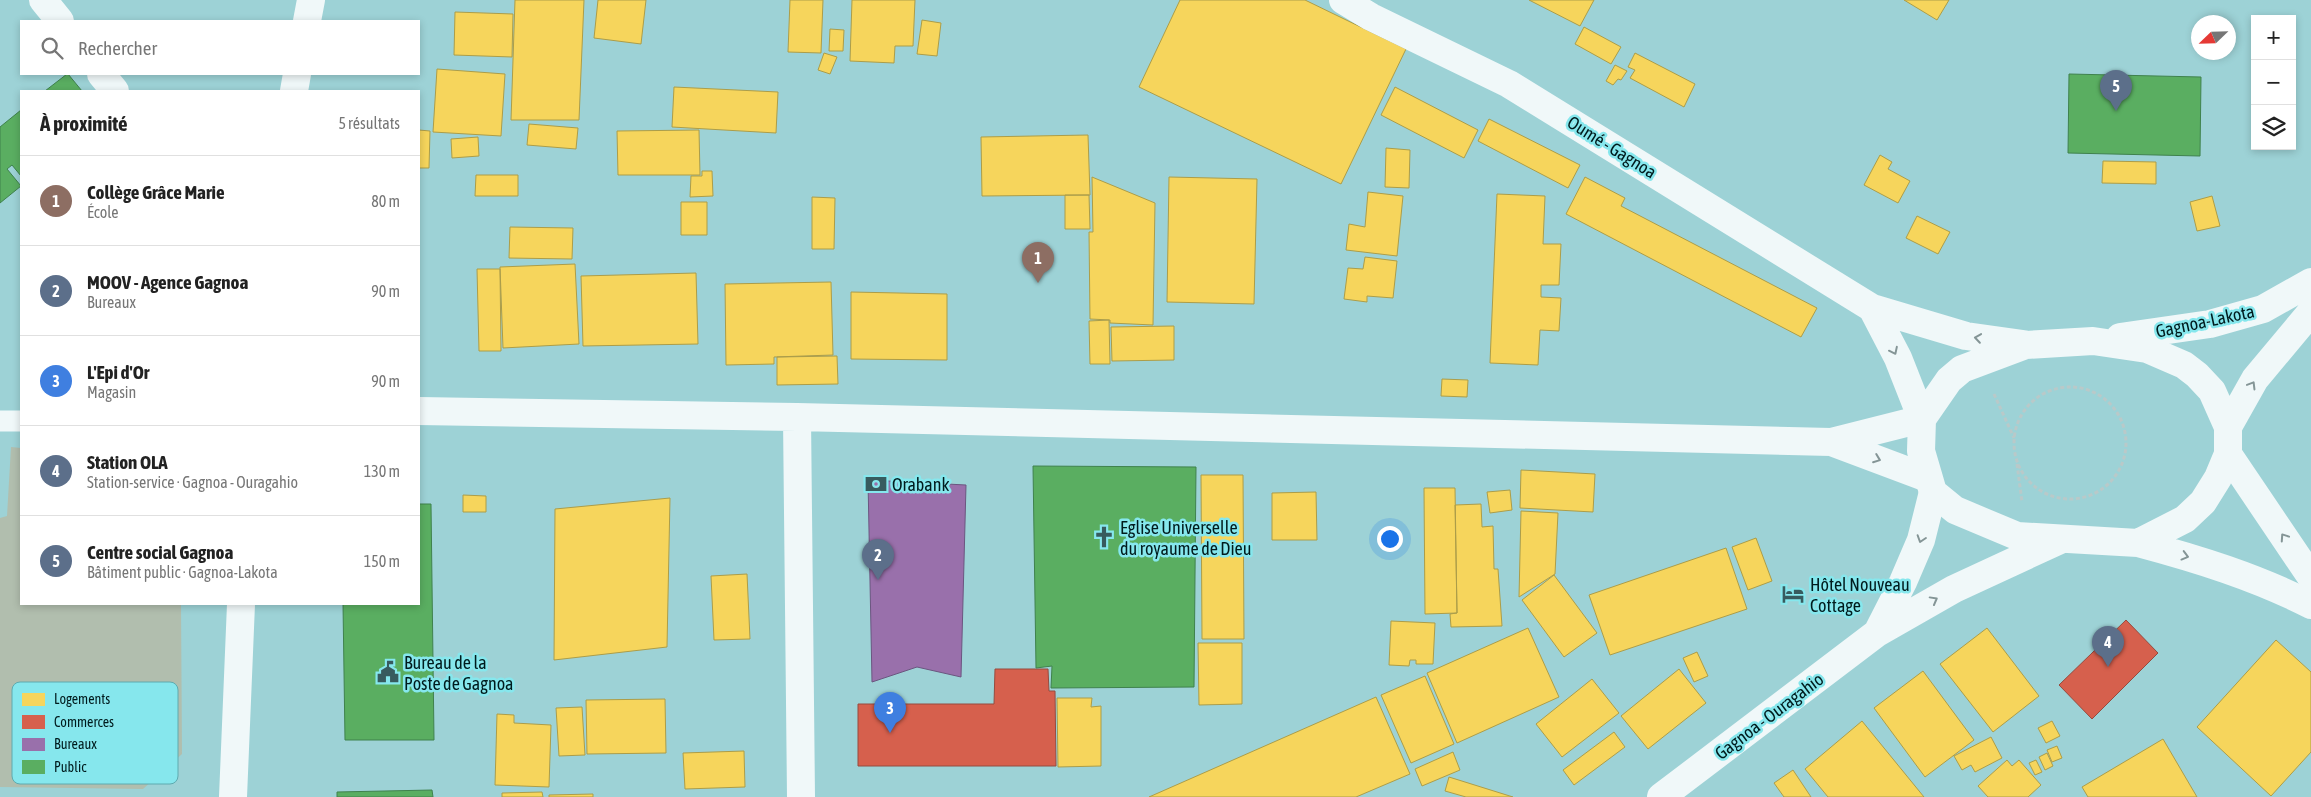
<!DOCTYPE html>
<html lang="fr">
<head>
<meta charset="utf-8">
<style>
	body { margin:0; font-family:"Asap Condensed",sans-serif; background:#f6f6f6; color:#222 }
	.controls { position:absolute; right:15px; top:15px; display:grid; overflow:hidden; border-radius:0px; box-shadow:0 2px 8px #0003 }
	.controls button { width:45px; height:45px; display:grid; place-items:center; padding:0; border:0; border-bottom:1px solid #e0e0e0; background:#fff; color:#222; font:25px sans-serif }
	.compass { position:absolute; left:2191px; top:15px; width:45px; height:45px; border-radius:50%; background:#fff; box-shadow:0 2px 8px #0003; rotate:247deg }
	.you { position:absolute; left:1389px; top:538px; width:18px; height:18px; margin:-12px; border:4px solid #fff; border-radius:50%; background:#1a73e8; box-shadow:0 0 0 8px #1a73e833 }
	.badge { display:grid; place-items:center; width:32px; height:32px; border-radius:50%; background:#375b5e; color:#fff; font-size:16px; font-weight:700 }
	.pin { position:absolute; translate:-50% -41px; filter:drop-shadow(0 1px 2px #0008) }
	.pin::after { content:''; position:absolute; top:26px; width:18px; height:15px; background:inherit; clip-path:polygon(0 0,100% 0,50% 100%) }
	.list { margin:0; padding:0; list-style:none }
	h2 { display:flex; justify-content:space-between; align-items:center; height:65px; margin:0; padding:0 20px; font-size:21px }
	h2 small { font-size:16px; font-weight:400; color:#767676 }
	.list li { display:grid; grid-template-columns:32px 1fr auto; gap:15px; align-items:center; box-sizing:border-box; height:90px; padding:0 20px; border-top:1px solid #e0e0e0 }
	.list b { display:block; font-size:19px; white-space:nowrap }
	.list p { margin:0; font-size:16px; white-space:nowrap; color:#767676 }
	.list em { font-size:16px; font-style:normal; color:#767676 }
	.icon { flex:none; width:28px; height:28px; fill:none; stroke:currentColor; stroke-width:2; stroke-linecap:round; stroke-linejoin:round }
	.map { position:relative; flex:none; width:2311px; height:797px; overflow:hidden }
	.search { position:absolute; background:#fff; box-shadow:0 2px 8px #0003; left:20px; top:20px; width:400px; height:55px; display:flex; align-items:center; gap:12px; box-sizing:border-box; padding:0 18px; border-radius:0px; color:#767676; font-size:19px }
	.panel { position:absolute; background:#fff; box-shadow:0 2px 8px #0003; left:20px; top:90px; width:400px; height:515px; border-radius:0px }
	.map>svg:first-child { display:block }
</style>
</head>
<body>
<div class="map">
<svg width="2311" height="797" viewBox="0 0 2311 797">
	<rect width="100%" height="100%" fill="#9dd2d6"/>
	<path fill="#b1beae" d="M 11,447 L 21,448 L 21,604 L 181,604 L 182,754 L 143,789 L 0,787 L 0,518 L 7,516 Z"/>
	<path fill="#f6d55c" stroke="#ac9d49" d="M 515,0 L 584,0 L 579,120 L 511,120 Z
		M 598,0 L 646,0 L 641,44 L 594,38 Z
		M 790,0 L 823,0 L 821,53 L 788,52 Z
		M 852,0 L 915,0 L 913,46 L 895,46 L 894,63 L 850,61 Z
		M 1180,0 L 1305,0 L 1406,49 L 1341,184 L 1139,87 Z
		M 1529,0 L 1594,0 L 1580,26 Z
		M 1904,0 L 1949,0 L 1937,20 Z
		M 455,12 L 513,14 L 512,57 L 454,55 Z
		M 922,20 L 941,23 L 937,56 L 917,54 Z
		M 1584,27 L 1621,47 L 1611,64 L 1575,44 Z
		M 830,29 L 844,30 L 843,51 L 829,51 Z
		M 824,53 L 837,57 L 830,74 L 818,70 Z
		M 1635,53 L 1695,84 L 1684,107 L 1630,78 L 1635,70 L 1628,67 Z
		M 1615,65 L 1627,71 L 1621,80 L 1618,79 L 1613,85 L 1606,81 Z
		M 437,69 L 505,74 L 501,136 L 433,132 Z
		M 674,87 L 778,92 L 776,133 L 672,127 Z
		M 1395,87 L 1478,130 L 1464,158 L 1381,115 Z
		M 1489,119 L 1580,165 L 1568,188 L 1478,141 Z
		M 529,124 L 578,128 L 576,149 L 527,145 Z
		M 419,130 L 430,131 L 429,168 L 419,168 Z
		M 699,130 L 700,175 L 618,175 L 617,131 Z
		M 1088,135 L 1090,195 L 982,196 L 981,137 Z
		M 478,137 L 479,156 L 452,158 L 451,139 Z
		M 1386,148 L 1410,150 L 1409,188 L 1385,187 Z
		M 1880,155 L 1892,162 L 1888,169 L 1910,181 L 1898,203 L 1864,185 Z
		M 2103,161 L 2156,162 L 2156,184 L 2102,183 Z
		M 702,171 L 712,171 L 713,196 L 690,197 L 691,176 L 702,176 Z
		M 476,175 L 518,175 L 518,196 L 475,196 Z
		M 1092,177 L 1155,203 L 1153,325 L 1110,323 L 1110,320 L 1090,319 L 1089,232 L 1093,232 Z
		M 1169,177 L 1257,179 L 1254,304 L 1167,302 Z
		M 1585,177 L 1625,198 L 1621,206 L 1817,308 L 1801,337 L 1566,214 Z
		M 1368,192 L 1403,196 L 1397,256 L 1346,250 L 1349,224 L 1365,227 Z
		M 1497,194 L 1545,196 L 1543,244 L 1561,244 L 1559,285 L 1541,285 L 1541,297 L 1561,298 L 1559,331 L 1540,330 L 1538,365 L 1490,363 Z
		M 1065,195 L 1089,195 L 1090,229 L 1065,229 Z
		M 2212,196 L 2220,226 L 2197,231 L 2190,202 Z
		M 812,197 L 835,198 L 834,249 L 812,249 Z
		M 681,202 L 707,202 L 707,235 L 681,235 Z
		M 1917,216 L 1950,232 L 1938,254 L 1906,238 Z
		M 510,227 L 573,228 L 572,259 L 509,258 Z
		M 1365,257 L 1397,261 L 1393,298 L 1367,296 L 1367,302 L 1344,299 L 1348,268 L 1363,269 Z
		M 575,264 L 579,344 L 503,348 L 500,267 Z
		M 477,269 L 500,269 L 501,351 L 479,351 Z
		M 696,273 L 698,344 L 583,346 L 581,276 Z
		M 831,282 L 833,355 L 774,357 L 774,364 L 726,365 L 725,284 Z
		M 851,292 L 947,294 L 947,360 L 851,359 Z
		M 1109,320 L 1110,364 L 1090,364 L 1089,321 Z
		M 1174,326 L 1174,360 L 1112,361 L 1111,327 Z
		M 837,356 L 838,384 L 777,385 L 777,357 Z
		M 1442,379 L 1468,380 L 1467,397 L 1441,396 Z
		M 1521,470 L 1595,474 L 1593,512 L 1520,508 Z
		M 1201,475 L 1243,475 L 1244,639 L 1202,639 Z
		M 1424,488 L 1455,488 L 1457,613 L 1425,614 Z
		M 1510,490 L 1512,510 L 1490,513 L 1487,492 Z
		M 1316,492 L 1317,540 L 1272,540 L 1272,493 Z
		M 463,495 L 486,496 L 486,512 L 463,512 Z
		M 670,498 L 667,647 L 554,660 L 555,509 Z
		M 1481,504 L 1482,527 L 1493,526 L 1494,569 L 1498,569 L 1502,626 L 1451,627 L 1450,614 L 1457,613 L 1455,505 Z
		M 1521,511 L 1558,513 L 1555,574 L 1519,597 Z
		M 1756,538 L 1772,581 L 1748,590 L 1732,547 Z
		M 1726,548 L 1747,609 L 1610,655 L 1589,595 Z
		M 747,574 L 750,639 L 714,640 L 711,576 Z
		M 1554,575 L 1597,633 L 1564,657 L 1522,600 Z
		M 1391,621 L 1435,623 L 1433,664 L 1416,664 L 1416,660 L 1410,660 L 1409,666 L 1389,665 Z
		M 1528,628 L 1559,697 L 1457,743 L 1427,673 Z
		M 1987,628 L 2039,696 L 1993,732 L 1940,664 Z
		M 2276,640 L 2311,672 L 2311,752 L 2271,796 L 2197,727 Z
		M 1198,643 L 1242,643 L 1242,704 L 1199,705 Z
		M 1697,652 L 1708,676 L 1694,682 L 1683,658 Z
		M 1679,669 L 1706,703 L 1648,749 L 1621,716 Z
		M 1923,671 L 1974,740 L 1925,777 L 1874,708 Z
		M 1425,676 L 1454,744 L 1411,763 L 1381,695 Z
		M 1592,679 L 1619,713 L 1562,757 L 1536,724 Z
		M 1376,697 L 1410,774 L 1356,797 L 1149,797 Z
		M 1057,698 L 1092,698 L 1091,707 L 1101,706 L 1101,766 L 1058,767 Z
		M 665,699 L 666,753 L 587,754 L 586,700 Z
		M 582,707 L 585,755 L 559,756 L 556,708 Z
		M 497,714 L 514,715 L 514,723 L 551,725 L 549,787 L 495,785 Z
		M 1862,721 L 1924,797 L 1828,797 L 1805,769 Z
		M 2052,721 L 2060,736 L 2046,743 L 2038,728 Z
		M 1614,732 L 1625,747 L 1574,785 L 1563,770 Z
		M 1991,737 L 2002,758 L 1975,772 L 1971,765 L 1962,770 L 1954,756 Z
		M 2163,739 L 2197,797 L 2088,797 L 2082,787 Z
		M 2057,746 L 2062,758 L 2052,762 L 2047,750 Z
		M 744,751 L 745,787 L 685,789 L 683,753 Z
		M 1453,752 L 1460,770 L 1422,786 L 1415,769 Z
		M 2047,753 L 2053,766 L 2045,770 L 2039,757 Z
		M 2007,760 L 2012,766 L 2019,760 L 2041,785 L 2028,797 L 1988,797 L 1978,786 Z
		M 2036,760 L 2042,772 L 2035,775 L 2029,763 Z
		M 1793,770 L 1811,797 L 1784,797 L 1774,783 Z
		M 1449,777 L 1513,797 L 1466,797 L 1445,791 Z
		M 542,792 L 543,797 L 502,797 L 502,793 Z
		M 593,794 L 593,797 L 549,797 L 549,795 Z"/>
	<path fill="#d6604d" stroke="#964b3f" d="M 2126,620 L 2158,653 L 2092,719 L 2059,685 Z
		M 995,669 L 1048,669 L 1049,691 L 1055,691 L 1056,766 L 858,766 L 858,704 L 994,704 Z"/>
	<path fill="#9970ab" stroke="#6b5680" d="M 868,480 L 966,485 L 961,677 L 917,667 L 872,682 Z"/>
	<path fill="#5aae61" stroke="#3f824d" d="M 68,74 L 82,91 L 45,91 L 67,74 Z
		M 2069,74 L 2201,77 L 2200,156 L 2068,153 Z
		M 21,110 L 21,176 L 12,165 L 7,169 L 21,186 L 0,203 L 0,127 Z
		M 1033,466 L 1196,467 L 1194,687 L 1051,688 L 1052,666 L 1036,668 Z
		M 419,504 L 431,504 L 434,740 L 345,740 L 343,604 L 419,604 Z
		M 432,790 L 433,797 L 337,797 L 337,792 Z"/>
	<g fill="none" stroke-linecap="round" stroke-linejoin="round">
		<path stroke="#b9c9c9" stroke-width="3" stroke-dasharray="4 2.5" stroke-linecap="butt" d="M2014 443a56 56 0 1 1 112 0a56 56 0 1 1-112 0Z
			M 1994,394 L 2014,438
			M 2017,464 L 2022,502"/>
		<path stroke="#f0f8f9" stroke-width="21" d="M 0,421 L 21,421"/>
		<path stroke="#f0f8f9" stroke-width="28" d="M 43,0 L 60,21
			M 101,74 L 115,91
			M 419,411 L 797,417 L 1831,442 L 1922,419
			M 797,417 L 801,797
			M 1831,442 L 1927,478"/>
		<path stroke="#f0f8f9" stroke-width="28" d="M 307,21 L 311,0
			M 294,91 L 297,74
			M 1877,633 L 1903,582 L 1921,540 L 1933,492
			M 233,797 L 241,604
			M 1661,797 L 1877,633 L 1954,589 L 2060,540"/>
		<path stroke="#f0f8f9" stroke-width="28" d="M 1343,0 L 1371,17 L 1509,84 L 1872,308 L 1966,336 L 2023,344
			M 1872,308 L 1898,358 L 1922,419
			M 2120,337 L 2210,324 L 2263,309 L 2311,282
			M 2093,341 L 2147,349 L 2184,365 L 2197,375 L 2212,391 L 2228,427 L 2228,454 L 2218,478 L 2203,502 L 2185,519 L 2138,543 L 2017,536 L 1955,510 L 1933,492 L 1921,451 L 1922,419 L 1949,380 L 1962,369 L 2026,345 Z
			M 2228,427 L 2255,379 L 2311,312
			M 2228,454 L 2311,577
			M 2138,543 C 2198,559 2256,577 2311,605"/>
	</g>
	<defs><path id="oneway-chevron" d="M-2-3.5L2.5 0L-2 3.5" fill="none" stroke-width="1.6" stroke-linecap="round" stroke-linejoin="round" transform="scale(1.25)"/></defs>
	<g stroke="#849596">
		<use href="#oneway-chevron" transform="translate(1978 338) rotate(-172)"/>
		<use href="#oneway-chevron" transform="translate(1894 351) rotate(64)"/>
		<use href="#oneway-chevron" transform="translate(2252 385) rotate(-59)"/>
		<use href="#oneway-chevron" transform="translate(1877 459) rotate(21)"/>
		<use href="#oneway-chevron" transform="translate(2284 537) rotate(-124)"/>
		<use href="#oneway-chevron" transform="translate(1921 539) rotate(108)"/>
		<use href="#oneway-chevron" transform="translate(2185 556) rotate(15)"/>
		<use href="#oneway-chevron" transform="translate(1934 600) rotate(-29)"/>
	</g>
	<defs>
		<g id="bank-bare" transform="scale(1.725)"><path d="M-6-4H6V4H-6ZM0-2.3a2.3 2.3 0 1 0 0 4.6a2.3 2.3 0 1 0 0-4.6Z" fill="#375b5e" stroke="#86e7ed" stroke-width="2.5" paint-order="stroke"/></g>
		<g id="church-bare" transform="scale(1.725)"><path d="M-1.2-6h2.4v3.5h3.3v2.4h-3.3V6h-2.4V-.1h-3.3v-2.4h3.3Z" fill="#375b5e" stroke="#86e7ed" stroke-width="2.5" paint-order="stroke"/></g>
		<g id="hotel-bare" transform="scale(1.725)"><path d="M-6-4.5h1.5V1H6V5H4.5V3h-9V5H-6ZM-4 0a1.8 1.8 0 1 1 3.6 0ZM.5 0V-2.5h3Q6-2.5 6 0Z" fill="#375b5e" stroke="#86e7ed" stroke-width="2.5" paint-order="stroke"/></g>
		<g id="civic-bare" transform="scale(1.725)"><path d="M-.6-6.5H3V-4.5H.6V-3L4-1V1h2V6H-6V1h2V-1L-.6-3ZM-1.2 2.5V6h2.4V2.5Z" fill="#375b5e" stroke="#86e7ed" stroke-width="2.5" paint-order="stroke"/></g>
	</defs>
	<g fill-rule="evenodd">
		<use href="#bank-bare" x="876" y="484"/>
		<use href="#church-bare" x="1104" y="537"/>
		<use href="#hotel-bare" x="1793" y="594"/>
		<use href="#civic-bare" x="388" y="672"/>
	</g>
	<g text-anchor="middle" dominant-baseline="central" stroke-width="5" stroke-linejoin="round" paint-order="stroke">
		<g font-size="18" fill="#001b1d" stroke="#86e7ed">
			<text transform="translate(1612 147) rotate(32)">Oumé - Gagnoa</text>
			<text transform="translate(2205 321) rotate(-12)">Gagnoa-Lakota</text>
			<text transform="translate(1769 716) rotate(-37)">Gagnoa - Ouragahio</text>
		</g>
		<g font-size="18" fill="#001b1d" stroke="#86e7ed" text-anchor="start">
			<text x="892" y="484">Orabank</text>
			<text x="1120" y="527">Eglise Universelle<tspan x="1120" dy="21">du royaume de Dieu</tspan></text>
			<text x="1810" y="584">Hôtel Nouveau<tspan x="1810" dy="21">Cottage</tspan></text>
			<text x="404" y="662">Bureau de la<tspan x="404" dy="21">Poste de Gagnoa</tspan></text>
		</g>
	</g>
	<rect x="12" y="682" width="166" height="102" rx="8" fill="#86e7ed" stroke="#5eaaaf" stroke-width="1"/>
	<rect x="22" y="693" width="23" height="13" fill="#f6d55c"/>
	<rect x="22" y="715" width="23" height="14" fill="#d6604d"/>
	<rect x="22" y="738" width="23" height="13" fill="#9970ab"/>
	<rect x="22" y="760" width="23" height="14" fill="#5aae61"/>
	<g font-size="14" fill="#001b1d">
		<text x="54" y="704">Logements</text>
		<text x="54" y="727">Commerces</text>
		<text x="54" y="749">Bureaux</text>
		<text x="54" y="772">Public</text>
	</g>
</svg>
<div class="controls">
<button>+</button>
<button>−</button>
<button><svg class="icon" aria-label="layers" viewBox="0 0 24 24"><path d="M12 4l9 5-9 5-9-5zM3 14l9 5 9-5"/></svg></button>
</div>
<svg class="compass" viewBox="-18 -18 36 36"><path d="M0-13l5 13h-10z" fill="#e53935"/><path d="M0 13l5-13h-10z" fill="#767676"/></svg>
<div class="you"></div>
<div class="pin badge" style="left:1038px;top:283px;background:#8d6e63">1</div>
<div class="pin badge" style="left:878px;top:580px;background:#5c6f8a">2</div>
<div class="pin badge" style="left:890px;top:733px;background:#3f7fe0">3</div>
<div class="pin badge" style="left:2108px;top:667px;background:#5c6f8a">4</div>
<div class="pin badge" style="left:2116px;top:111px;background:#5c6f8a">5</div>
<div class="search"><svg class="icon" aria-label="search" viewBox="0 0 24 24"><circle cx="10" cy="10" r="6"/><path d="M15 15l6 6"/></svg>Rechercher</div>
<section class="panel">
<h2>À proximité<small>5 résultats</small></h2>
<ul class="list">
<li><span class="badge" style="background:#8d6e63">1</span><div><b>Collège Grâce Marie</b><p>École</p></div><em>80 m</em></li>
<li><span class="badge" style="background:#5c6f8a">2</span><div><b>MOOV - Agence Gagnoa</b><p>Bureaux</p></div><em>90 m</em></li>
<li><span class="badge" style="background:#3f7fe0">3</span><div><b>L'Epi d'Or</b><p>Magasin</p></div><em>90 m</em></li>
<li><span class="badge" style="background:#5c6f8a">4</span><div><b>Station OLA</b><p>Station-service · Gagnoa - Ouragahio</p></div><em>130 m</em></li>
<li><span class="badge" style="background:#5c6f8a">5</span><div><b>Centre social Gagnoa</b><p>Bâtiment public · Gagnoa-Lakota</p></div><em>150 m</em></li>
</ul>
</section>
</div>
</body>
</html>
